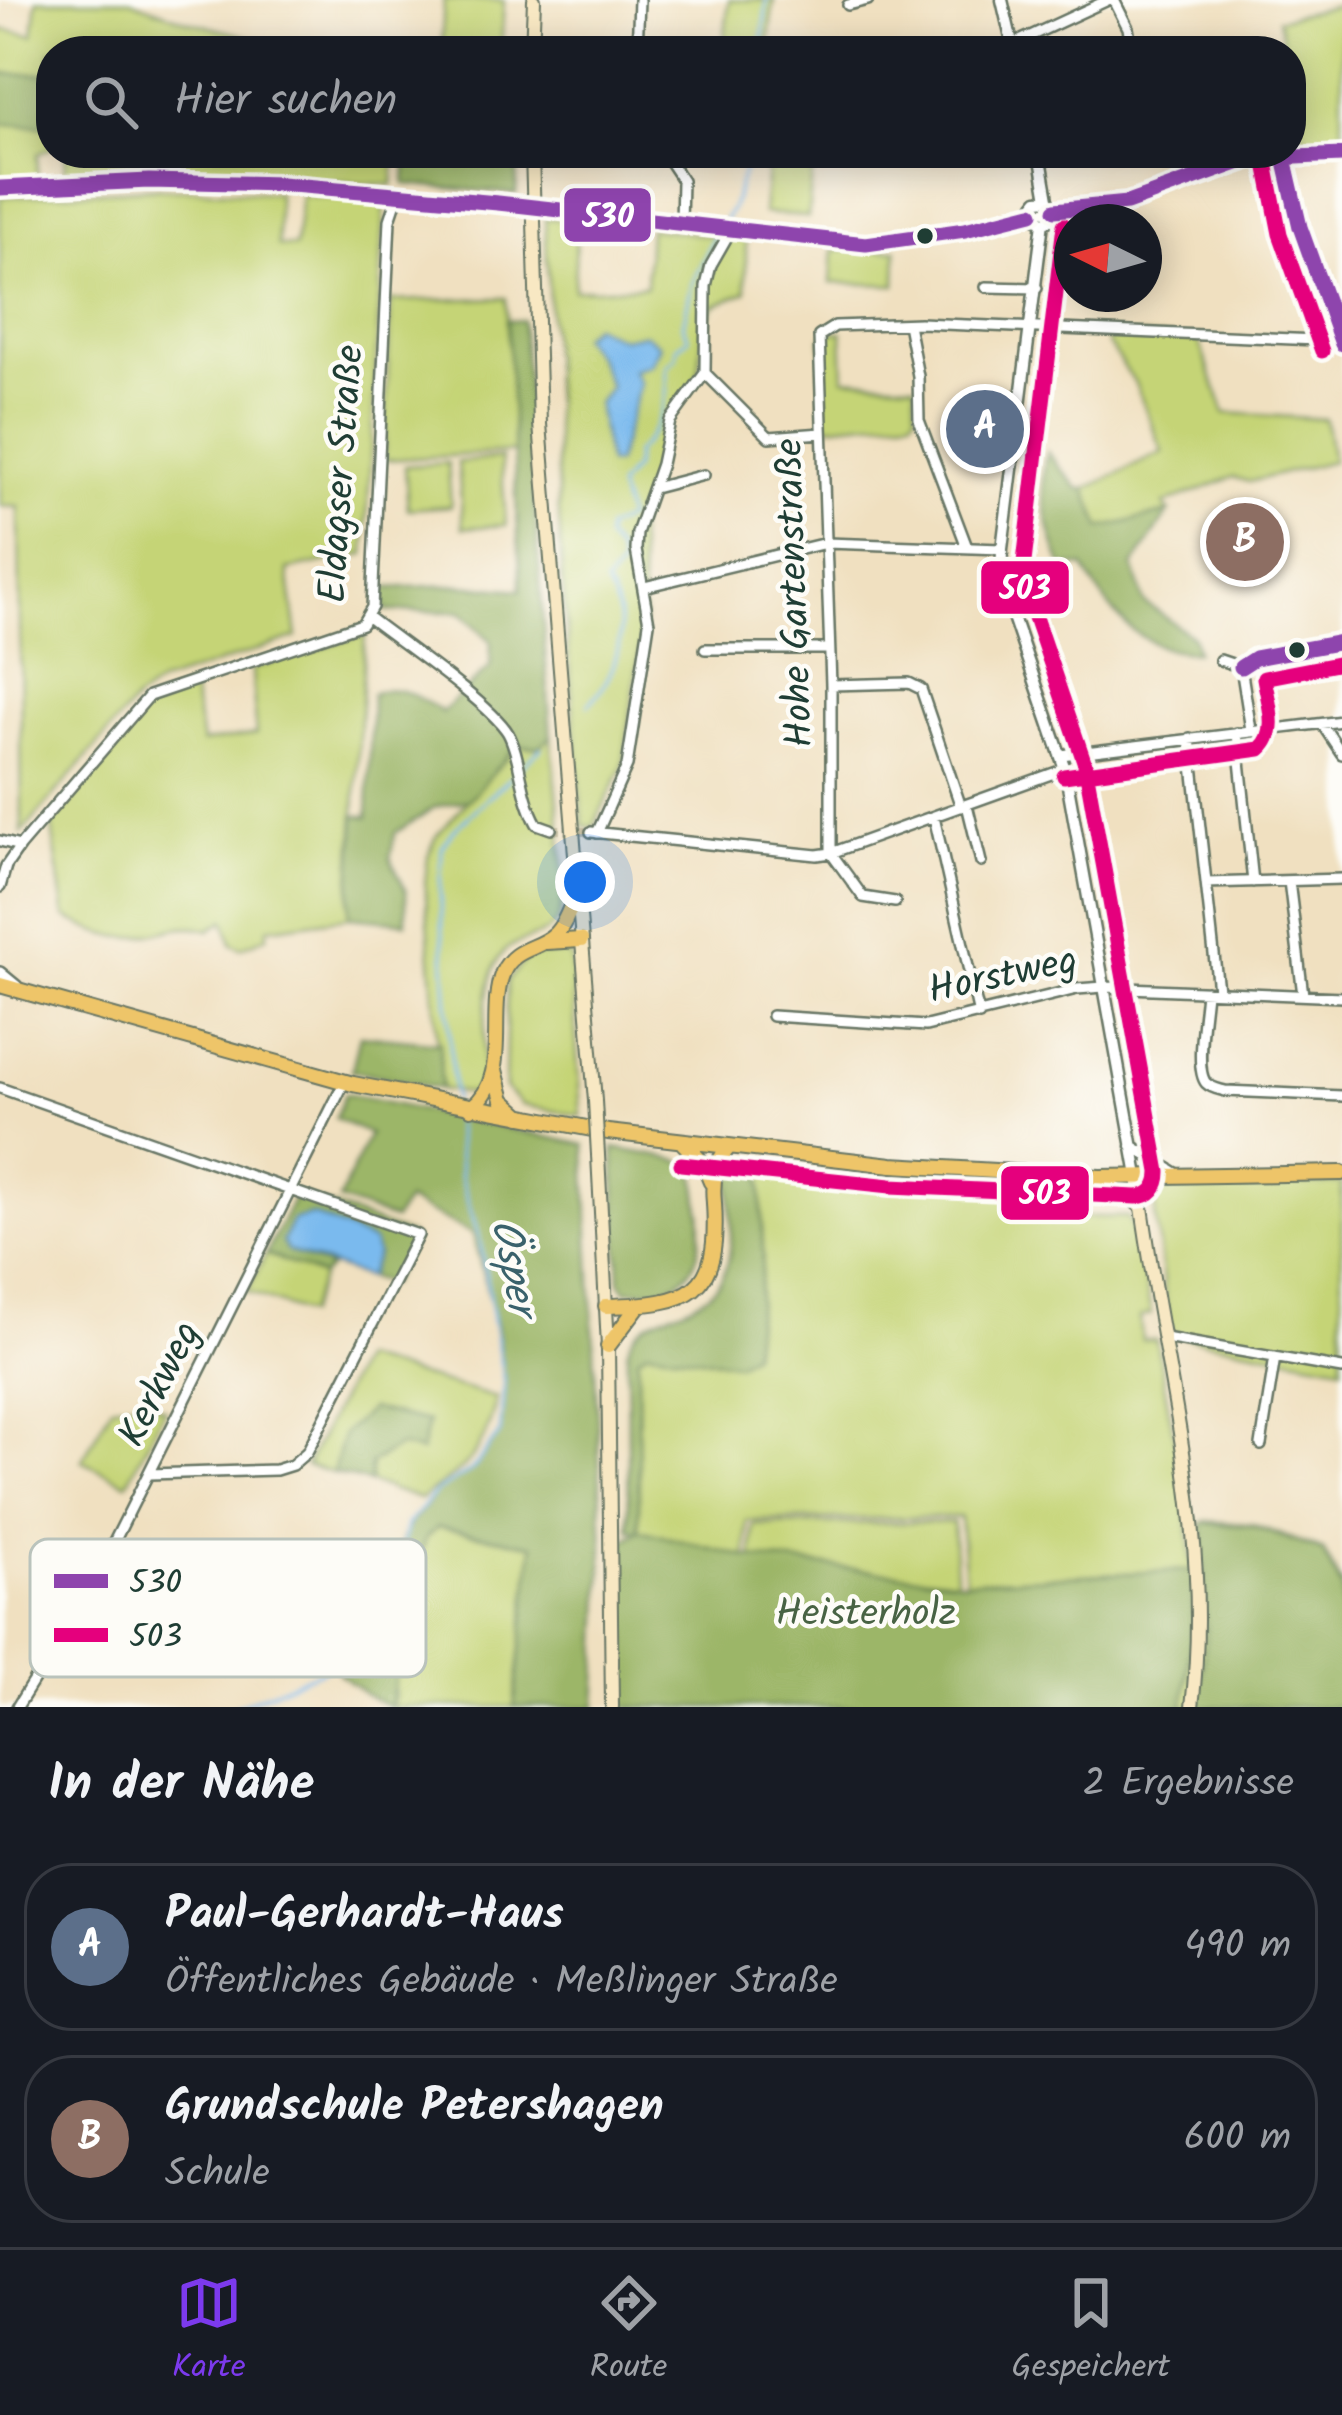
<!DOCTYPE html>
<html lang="de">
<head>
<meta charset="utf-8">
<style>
	body { margin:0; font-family:Kalam,sans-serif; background:#242831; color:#f1f3f6 }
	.compass { position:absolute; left:1054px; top:204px; width:108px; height:108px; border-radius:50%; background:#171b24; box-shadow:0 6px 30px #0003; rotate:275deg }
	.you { position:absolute; left:585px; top:882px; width:42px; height:42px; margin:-30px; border:9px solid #fff; border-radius:50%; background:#1a73e8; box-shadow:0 0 0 18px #1a73e833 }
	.badge { display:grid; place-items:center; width:78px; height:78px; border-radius:50%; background:#7c3aed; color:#fff; font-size:39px; font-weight:700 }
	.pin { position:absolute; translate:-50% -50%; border:6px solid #fff; box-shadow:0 3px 12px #0006 }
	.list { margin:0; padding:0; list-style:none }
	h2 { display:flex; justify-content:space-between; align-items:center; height:156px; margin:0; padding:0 48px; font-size:51px }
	h2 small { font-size:39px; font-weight:400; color:#9ea1a6 }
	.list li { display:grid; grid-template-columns:78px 1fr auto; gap:36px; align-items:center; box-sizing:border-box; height:168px; margin:0 24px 24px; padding:0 24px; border:3px solid #363941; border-radius:48px }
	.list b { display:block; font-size:45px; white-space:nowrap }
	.list p { margin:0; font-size:39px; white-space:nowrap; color:#9ea1a6 }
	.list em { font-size:39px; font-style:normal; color:#9ea1a6 }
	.icon { flex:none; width:66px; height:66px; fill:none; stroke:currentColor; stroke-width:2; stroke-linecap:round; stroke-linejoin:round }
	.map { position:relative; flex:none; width:1342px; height:1707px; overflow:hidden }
	.search { position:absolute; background:#171b24; box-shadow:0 6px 30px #0003; left:36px; right:36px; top:36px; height:132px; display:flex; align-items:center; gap:30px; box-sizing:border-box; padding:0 42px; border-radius:48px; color:#9ea1a6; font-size:45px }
	.sheet { height:540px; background:#171b24 }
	nav { display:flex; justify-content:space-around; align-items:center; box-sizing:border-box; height:168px; border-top:3px solid #363941; background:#171b24; font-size:33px; color:#9ea1a6 }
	nav a { display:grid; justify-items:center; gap:6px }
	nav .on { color:#7c3aed }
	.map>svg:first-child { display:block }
</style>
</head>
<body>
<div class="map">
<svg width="1342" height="1707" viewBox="0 0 1342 1707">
	<rect width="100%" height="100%" fill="#fdfcf7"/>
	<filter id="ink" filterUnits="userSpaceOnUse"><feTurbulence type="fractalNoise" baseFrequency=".00833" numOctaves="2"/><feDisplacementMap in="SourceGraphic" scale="24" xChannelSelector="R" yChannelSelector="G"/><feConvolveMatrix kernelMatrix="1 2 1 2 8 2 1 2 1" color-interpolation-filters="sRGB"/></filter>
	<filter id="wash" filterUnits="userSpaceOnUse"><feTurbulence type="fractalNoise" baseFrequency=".004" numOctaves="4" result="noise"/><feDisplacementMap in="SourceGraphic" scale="48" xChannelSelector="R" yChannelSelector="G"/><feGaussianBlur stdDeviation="2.7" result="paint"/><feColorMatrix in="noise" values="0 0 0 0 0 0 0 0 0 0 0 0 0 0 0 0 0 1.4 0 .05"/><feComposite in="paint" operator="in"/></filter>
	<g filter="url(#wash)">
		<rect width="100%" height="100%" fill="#f0e0c0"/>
		<path fill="#c5d476" stroke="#728855" stroke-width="3" d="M 37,0 L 130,0 L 188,21 L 301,51 L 51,51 L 51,74 L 0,74 L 0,29 L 33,35 Z
			M 444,0 L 504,0 L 501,51 L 441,51 Z
			M 729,0 L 774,0 L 767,51 L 723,51 Z
			M 1342,5 L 1342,136 L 1305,144 L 1291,80 L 1291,51 L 1285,51 L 1278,19 Z
			M 0,124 L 51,126 L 51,148 L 38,154 L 37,178 L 0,180 Z
			M 66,153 L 395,153 L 393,185 L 158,171 L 64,175 Z
			M 769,153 L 814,153 L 808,217 L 763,213 Z
			M 153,188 L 278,193 L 278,246 L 295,247 L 301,195 L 385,200 L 365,554 L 288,570 L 297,637 L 160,683 L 136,700 L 22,833 L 19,507 L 0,506 L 0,197 Z
			M 545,218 L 577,220 L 574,290 L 646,286 L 649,228 L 746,240 L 746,292 L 713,306 L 703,328 L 699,370 L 693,386 L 663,423 L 657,459 L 637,519 L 644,619 L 623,767 L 593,827 L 583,826 L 562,578 Z
			M 833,250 L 897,250 L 896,285 L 831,283 Z
			M 506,298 L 515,452 L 384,460 L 391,301 Z
			M 827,332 L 842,332 L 844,378 L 915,384 L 916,413 L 911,418 L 825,426 L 822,338 Z
			M 1109,334 L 1198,339 L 1225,413 L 1325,419 L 1332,461 L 1249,482 L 1233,477 L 1164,504 L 1169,512 L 1100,529 L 1086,489 L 1163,452 L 1134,381 L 1108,344 Z
			M 501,458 L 506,525 L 463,528 L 458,462 Z
			M 448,463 L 451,506 L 408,509 L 405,466 Z
			M 365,634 L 349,917 L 268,928 L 267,936 L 241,948 L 232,944 L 225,920 L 209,930 C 182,920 158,936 131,937 C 105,938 87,928 65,917 L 51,821 L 142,711 L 153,701 L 192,688 L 202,743 L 256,734 L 252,669 Z
			M 551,737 C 554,772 572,896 557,922 C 547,937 522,939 508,948 C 480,968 485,1049 482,1082 L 476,1095 L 441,1089 L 425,883 L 428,856 L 437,835 L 517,746 L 538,747 Z
			M 567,954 L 571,957 L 581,1116 L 522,1105 L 505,1088 L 507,981 L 529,955 Z
			M 754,1169 L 1047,1194 L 1068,1217 L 1128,1217 L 1138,1243 L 1151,1314 L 1140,1317 L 1142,1340 L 1156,1340 L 1185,1496 L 1193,1570 L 965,1581 L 960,1517 L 747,1521 L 746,1557 L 640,1531 L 752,1566 L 753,1525 L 953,1522 L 957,1592 L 1214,1572 L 1206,1521 L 1252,1524 L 1323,1550 L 1342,1584 L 1342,1707 L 631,1707 L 639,1530 L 638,1357 L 647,1350 L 737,1363 L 752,1353 L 763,1257 L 761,1176 Z
			M 1342,1183 L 1342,1366 L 1178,1336 L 1169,1329 L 1155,1216 L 1156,1198 L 1168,1188 Z
			M 266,1254 L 322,1276 L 307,1314 L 247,1292 Z
			M 360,1359 L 497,1398 C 481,1458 471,1463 421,1499 L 370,1483 L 370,1464 L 399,1446 L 421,1451 L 428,1422 L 343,1434 L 333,1473 L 306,1465 Z
			M 144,1400 L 165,1409 L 127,1483 L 82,1461 L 112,1405 Z
			M 438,1527 L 534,1545 L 514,1707 L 391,1707 L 394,1695 L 388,1641 L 401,1616 L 426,1538 Z"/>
		<path fill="#9cb667" stroke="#5e7a4e" stroke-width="3" d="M 0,74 L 51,74 L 51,126 L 0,124 Z
			M 407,153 L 518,153 L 516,194 L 405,184 Z
			M 522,320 L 551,737 L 539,747 L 516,746 L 469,800 L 435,807 L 395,833 L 390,858 L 406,891 L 406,922 L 349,917 L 356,815 L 368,817 L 372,694 C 397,681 421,699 442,712 L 490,667 L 491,641 L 461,612 L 387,611 L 381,601 L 384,588 L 458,585 L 521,590 L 507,321 Z
			M 1047,452 L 1078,488 L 1086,489 L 1101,528 L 1169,512 L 1133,566 L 1144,602 L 1193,637 L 1196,651 C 1144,655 1107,611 1084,567 L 1062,565 C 1049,532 1037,488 1047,452 Z
			M 360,1035 L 440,1043 L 441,1089 L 352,1070 Z
			M 345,1094 L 585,1145 L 603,1549 L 596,1707 L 514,1707 L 533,1545 L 438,1527 L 426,1538 L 401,1616 L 388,1641 L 387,1654 L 395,1678 L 390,1707 L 366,1695 L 339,1673 L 389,1609 L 402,1539 L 409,1525 L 437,1491 L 472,1470 L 500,1433 L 504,1384 L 496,1326 L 473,1234 L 406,1201 L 394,1220 L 339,1200 L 369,1134 L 335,1118 Z
			M 614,1148 L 679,1160 L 695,1170 C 704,1231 714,1298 626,1290 L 620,1281 Z
			M 733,1168 L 754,1169 L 761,1176 L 763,1257 L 752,1353 L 737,1363 L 647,1350 L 638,1357 L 639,1530 L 746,1557 L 964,1581 L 1193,1570 L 1192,1630 L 1184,1707 L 623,1707 L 624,1541 L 638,1531 L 629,1529 L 627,1352 C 637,1299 712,1326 728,1261 C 734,1235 730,1201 730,1174 Z
			M 303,1196 L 410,1235 L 413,1238 L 390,1284 L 368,1278 L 377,1254 L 289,1251 L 330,1267 L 322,1276 L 266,1254 L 293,1200 Z
			M 371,1409 L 428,1422 L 421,1452 L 399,1446 L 370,1464 L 370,1483 L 333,1473 L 343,1434 Z
			M 1202,1523 L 1252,1526 L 1322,1551 L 1342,1588 L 1342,1707 L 1199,1707 L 1206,1628 Z"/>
		<path fill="#7abaee" stroke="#4c7c91" stroke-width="3" d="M 593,325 L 621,338 L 645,334 L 660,345 L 651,364 L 633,370 L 640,383 L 616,464 L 608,464 L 597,404 L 610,387 L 598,359 L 581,336 Z
			M 313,1215 L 373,1242 L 377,1254 L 368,1278 L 288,1251 L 282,1242 L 293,1220 Z"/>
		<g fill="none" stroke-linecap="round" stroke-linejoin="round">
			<path stroke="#7abaee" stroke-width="3" d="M 761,51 L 767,0
				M 720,227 L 732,208 L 749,153
				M 588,705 C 618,675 633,622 605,585 L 621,566 L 617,551 L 606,539 L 607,529 L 627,519 L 618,487 L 634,468 L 635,453 C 657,434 671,396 666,367 L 676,357 L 677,347 L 689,338 L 683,325 L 692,284 L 715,235
				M 454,1100 L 440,890 L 442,848 L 452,832 L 541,748
				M 234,1707 L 325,1669 L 362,1643 L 386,1608 L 407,1524 L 437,1491 L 471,1471 L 500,1433 L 504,1384 L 480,1241 L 461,1179 L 454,1109"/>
		</g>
	</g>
	<g filter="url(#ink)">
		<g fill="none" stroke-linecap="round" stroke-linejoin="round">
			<path stroke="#c6bfa4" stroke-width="9" stroke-dasharray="9 4.5" stroke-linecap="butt" d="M 551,829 L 591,832"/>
			<g stroke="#687665" stroke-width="14">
				<path id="minor" d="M 1114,0 L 1128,28 L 1132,51
					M 848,5 L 868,0
					M 1013,44 L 1108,0
					M 637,51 L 639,0
					M 664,153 L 682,180 L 681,223
					M 1284,158 L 1300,227 L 1341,341
					M 0,188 C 175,178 343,185 517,205
					M 551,209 C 710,224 877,273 1032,213
					M 1055,210 L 1127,203 L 1249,159 L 1342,155
					M 986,287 L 1037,288
					M 908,324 L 918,376 L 919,420 L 967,547
					M 705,373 L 769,437 L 822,433
					M 1018,410 L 1031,424
					M 654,488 L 704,475
					M 644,587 L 826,543 L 1002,549
					M 368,617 C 400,642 490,703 508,733 C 521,756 520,794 537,824 L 551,829
					M 705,649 L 829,649
					M 1220,660 L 1241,667 L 1255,658 L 1342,642
					M 1241,667 L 1251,730
					M 831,685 L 909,683 L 921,689 L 961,807
					M 1322,724 L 1342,754
					M 1237,733 L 1253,882
					M 1190,738 L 1218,990
					M 1061,755 L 1342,721
					M 967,805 L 981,862
					M 934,817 L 979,1015
					M 591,832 L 817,855 L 831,853 L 1065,769
					M 597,833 L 627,766 L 649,623 L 636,550 L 637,533 L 661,464 L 670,421 L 705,373 L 706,286 L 711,265 L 731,230
					M 0,841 L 20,846
					M 831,853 L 831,685 L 819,336 L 835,326 L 920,323 L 1341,341
					M 831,853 L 863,897 L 895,902
					M 1289,881 L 1303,995
					M 1206,883 L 1342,879
					M 0,887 L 6,866 L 20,846 L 149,696 L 362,624 L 372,607 L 390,220 L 398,196
					M 0,972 L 17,986
					M 1206,991 C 1205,1010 1194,1069 1206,1083 C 1211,1088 1218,1089 1225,1091 L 1342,1096
					M 772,1016 L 926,1026 L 1077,989 L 1104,987 L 1342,997
					M 0,1088 L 418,1235 L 307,1452 L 292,1465 L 276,1470 L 150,1474
					M 1165,1338 L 1342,1369
					M 1261,1445 L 1275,1357
					M 17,1707 L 91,1588 L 344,1083"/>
			</g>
			<g stroke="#687665" stroke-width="15">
				<path id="tertiary" d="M 1002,0 L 1014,51
					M 1040,153 L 1048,199
					M 1043,222 L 1002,549 L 1001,582 L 1065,769 L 1138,1176
					M 1043,222 L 1034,218 L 1032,208 L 1038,200 L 1048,199
					M 1043,222 L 1051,220 L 1056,213 L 1048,199
					M 1132,1146 L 1180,1176"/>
			</g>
			<g stroke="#687665" stroke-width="16">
				<path id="secondary" d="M 532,51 L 534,0
					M 532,153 L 540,424 L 595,1101
					M 598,1155 L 608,1346 L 612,1707
					M 1138,1176 C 1159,1358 1214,1521 1192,1707
					M 1101,1178 L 1142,1207"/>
			</g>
			<g stroke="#687665" stroke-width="18">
				<path id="primary" d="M 546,942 L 581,940
					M 0,985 L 353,1084 L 608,1132 L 892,1165 L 1100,1177 L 1342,1173
					M 495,1070 L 503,1100 L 521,1116
					M 471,1108 C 512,1078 486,1013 503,972 C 514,947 538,950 555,934 C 566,924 571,905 577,892
					M 683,1143 L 703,1163 L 711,1182
					M 606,1306 C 691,1304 720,1295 714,1203 C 712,1182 714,1164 728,1148
					M 608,1346 L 639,1305"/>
			</g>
			<use href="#minor" stroke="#fff" stroke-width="9"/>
			<use href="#tertiary" stroke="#fff" stroke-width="10"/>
			<use href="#secondary" stroke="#f8e8c3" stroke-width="12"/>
			<use href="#primary" stroke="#eec569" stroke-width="14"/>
			<g stroke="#687665" stroke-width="16" stroke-linecap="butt">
				<path id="secondary-bridge" d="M 595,1101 L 598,1155"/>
			</g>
			<use href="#secondary-bridge" stroke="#f8e8c3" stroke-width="12"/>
			<g stroke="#fdfcf7" stroke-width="24">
				<path id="bus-1" d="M 1284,158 L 1300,227 L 1342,344
					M 0,188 L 149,181 L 281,184 L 498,203 L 866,244 L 965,230 L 1032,213
					M 1055,210 L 1127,203 L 1249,159 L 1342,155
					M 1241,667 L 1255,658 L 1342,642"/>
			</g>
			<g stroke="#fdfcf7" stroke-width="24">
				<path id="bus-2" d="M 1264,153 L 1280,234 L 1322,351
					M 1064,776 L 1260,749 C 1280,732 1268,702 1264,678 L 1342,663
					M 681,1164 L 891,1186 L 1137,1197 C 1151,1196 1159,1187 1159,1172 L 1085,764 L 1022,579 L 1064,225"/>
			</g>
			<use href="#bus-1" stroke="#8e44ad" stroke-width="15"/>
			<use href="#bus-2" stroke="#e5007d" stroke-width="15"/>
		</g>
	</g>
	<g fill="#1f3d34" stroke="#fdfcf7" stroke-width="4.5">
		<circle cx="925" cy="236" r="10"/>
		<circle cx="1297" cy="650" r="10"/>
	</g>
	<g text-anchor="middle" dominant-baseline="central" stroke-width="9" stroke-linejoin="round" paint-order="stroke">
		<g font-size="39" fill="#1f3d34" stroke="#fdfcf7">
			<text transform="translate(343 474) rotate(-86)">Eldagser Straße</text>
			<text transform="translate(796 593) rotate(-92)">Hohe Gartenstraße</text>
			<text transform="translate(1003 977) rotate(-12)">Horstweg</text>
			<text transform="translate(161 1385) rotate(-63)">Kerkweg</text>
		</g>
		<g font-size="39" fill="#486344" stroke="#fdfcf7">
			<text x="866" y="1615">Heisterholz</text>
		</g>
		<g font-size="42" font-style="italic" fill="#3a626c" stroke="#fdfcf7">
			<text transform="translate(512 1267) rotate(79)">Ösper</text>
		</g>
	</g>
	<rect x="30" y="1539" width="396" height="138" rx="18" fill="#fdfcf7" stroke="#bac3bc" stroke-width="3"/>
	<rect x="54" y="1574" width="54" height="14" fill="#8e44ad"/>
	<rect x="54" y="1628" width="54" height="14" fill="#e5007d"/>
	<g font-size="33" fill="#1f3d34">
		<text x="129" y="1593">530</text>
		<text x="129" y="1647">503</text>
	</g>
	<g stroke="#fdfcf7" stroke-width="4.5">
		<rect x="562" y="186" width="91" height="58" rx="12" fill="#8e44ad"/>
		<rect x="979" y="559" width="92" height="57" rx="12" fill="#e5007d"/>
		<rect x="999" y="1164" width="92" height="58" rx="12" fill="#e5007d"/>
	</g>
	<g font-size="33" text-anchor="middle" font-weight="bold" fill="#fff">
		<text x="608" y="227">530</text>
		<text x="1025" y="599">503</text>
		<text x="1045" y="1204">503</text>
	</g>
</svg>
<svg class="compass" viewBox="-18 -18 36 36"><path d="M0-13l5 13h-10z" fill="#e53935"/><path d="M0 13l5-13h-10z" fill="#9ea1a6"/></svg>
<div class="you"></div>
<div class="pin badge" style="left:985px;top:429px;background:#5c6f8a">A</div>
<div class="pin badge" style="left:1245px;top:542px;background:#8d6e63">B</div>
<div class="search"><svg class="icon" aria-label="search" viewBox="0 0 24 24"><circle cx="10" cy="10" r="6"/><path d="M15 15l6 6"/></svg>Hier suchen</div>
</div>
<section class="sheet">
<h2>In der Nähe<small>2 Ergebnisse</small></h2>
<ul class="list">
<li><span class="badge" style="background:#5c6f8a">A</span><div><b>Paul-Gerhardt-Haus</b><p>Öffentliches Gebäude · Meßlinger Straße</p></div><em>490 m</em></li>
<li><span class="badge" style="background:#8d6e63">B</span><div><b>Grundschule Petershagen</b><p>Schule</p></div><em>600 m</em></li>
</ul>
</section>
<nav>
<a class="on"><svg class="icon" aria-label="map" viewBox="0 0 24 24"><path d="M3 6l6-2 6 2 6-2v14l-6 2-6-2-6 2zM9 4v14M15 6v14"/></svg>Karte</a>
<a><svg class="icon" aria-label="directions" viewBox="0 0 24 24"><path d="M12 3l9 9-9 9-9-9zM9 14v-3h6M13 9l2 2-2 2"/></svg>Route</a>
<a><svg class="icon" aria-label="saved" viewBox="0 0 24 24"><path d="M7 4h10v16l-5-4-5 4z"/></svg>Gespeichert</a>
</nav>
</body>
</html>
